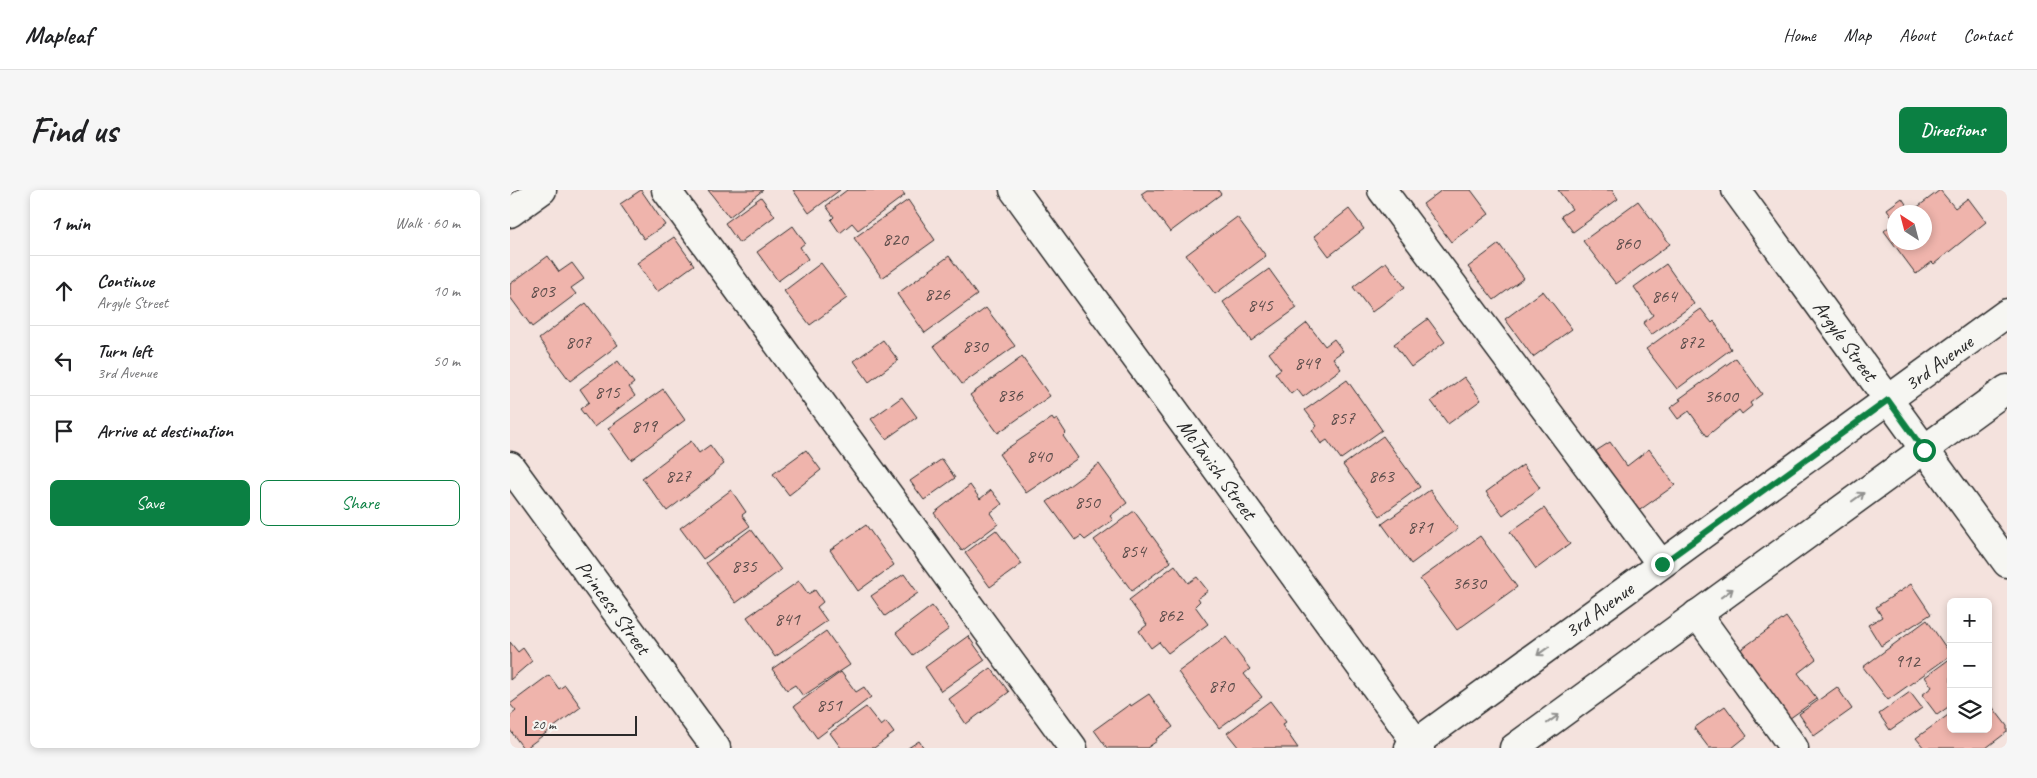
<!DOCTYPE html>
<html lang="en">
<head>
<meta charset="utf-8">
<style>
	body { margin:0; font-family:Caveat,sans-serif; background:#f6f6f6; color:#202124 }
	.controls { position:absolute; right:15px; bottom:15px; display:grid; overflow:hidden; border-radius:8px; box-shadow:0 2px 8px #0003 }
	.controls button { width:45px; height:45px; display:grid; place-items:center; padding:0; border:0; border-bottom:1px solid #e0e0e0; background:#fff; color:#202124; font:25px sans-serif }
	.compass { position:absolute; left:1377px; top:15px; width:45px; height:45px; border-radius:50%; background:#fff; box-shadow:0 2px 8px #0003; rotate:324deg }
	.scale { position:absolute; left:15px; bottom:12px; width:112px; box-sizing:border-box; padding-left:5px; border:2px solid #2b2b2b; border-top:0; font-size:14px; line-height:18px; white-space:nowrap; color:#2b2b2b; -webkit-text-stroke:4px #f6f6f2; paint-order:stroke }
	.stop { position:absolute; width:15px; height:15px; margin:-11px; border:4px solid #0b8043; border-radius:50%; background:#fff }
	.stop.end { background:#0b8043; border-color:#fff; box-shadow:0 1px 5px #0008 }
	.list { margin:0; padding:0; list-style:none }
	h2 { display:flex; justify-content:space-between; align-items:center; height:65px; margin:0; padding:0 20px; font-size:21px }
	h2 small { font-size:16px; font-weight:400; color:#757577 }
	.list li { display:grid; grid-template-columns:32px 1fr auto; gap:15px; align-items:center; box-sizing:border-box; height:70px; padding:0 20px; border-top:1px solid #e0e0e0 }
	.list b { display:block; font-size:19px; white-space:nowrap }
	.list p { margin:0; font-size:16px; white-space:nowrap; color:#757577 }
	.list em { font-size:16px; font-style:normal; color:#757577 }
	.actions { display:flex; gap:10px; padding:15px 20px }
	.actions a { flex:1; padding:11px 0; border:1px solid #0b8043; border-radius:8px; text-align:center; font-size:18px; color:#0b8043 }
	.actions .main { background:#0b8043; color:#fff }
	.icon { flex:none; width:28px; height:28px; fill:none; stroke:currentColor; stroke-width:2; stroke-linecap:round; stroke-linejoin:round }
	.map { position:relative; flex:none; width:1497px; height:558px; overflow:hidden; border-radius:8px }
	header { display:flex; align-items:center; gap:30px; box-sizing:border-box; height:70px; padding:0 25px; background:#fff; border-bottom:1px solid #e0e0e0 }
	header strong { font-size:24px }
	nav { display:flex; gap:28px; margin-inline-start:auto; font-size:18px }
	.intro { display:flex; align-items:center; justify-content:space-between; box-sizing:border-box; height:120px; padding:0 30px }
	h1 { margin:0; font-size:35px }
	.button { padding:12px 22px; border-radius:8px; background:#0b8043; color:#fff; font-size:18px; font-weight:700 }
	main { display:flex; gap:30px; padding:0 30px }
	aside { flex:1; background:#fff; border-radius:8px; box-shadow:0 2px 8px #0003 }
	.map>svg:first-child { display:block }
</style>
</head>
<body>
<header>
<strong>Mapleaf</strong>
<nav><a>Home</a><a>Map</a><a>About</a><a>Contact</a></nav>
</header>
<div class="intro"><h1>Find us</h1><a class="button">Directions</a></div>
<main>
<aside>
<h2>1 min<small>Walk · 60 m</small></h2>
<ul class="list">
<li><svg class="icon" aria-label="ahead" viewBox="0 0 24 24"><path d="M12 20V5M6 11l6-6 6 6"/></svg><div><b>Continue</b><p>Argyle Street</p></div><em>10 m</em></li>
<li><svg class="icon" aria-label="left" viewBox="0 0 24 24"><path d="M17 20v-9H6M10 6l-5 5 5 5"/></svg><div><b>Turn left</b><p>3rd Avenue</p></div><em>50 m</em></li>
<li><svg class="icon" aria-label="arrive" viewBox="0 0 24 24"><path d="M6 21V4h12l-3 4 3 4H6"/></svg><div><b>Arrive at destination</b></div></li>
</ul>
<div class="actions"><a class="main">Save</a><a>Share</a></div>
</aside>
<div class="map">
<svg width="1497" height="558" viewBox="0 0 1497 558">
	<rect width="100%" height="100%" fill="#f4e2dd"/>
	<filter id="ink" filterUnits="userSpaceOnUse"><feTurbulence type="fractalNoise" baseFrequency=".02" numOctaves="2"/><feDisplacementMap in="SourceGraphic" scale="10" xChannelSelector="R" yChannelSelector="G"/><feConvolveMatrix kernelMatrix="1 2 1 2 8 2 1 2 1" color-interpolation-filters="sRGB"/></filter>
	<g filter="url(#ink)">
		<path fill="#efb4ac" stroke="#2b2b2b" d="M 131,0 L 155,35 L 134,49 L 110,14 Z
			M 198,0 L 253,0 L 219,27 Z
			M 283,0 L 330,0 L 299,23 Z
			M 337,0 L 391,0 L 395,5 L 348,40 L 342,33 L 330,43 L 321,30 L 324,27 L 316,16 Z
			M 637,0 L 708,0 L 711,4 L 660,42 L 631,4 Z
			M 932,0 L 961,0 L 979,24 L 941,52 L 913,14 Z
			M 1048,0 L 1102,0 L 1108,9 L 1063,42 L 1051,26 L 1062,19 Z
			M 1430,0 L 1445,18 L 1458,8 L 1476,32 L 1424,74 L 1422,72 L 1406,84 L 1374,41 L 1384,33 L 1384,52 L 1414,52 L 1414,22 L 1384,22 L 1384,30 L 1377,19 L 1392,8 L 1401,22 Z
			M 251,7 L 265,26 L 229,53 L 215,33 Z
			M 398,10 L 425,50 L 372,88 L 344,48 Z
			M 1128,11 L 1160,54 L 1106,94 L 1073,51 Z
			M 839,19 L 854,39 L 819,66 L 804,46 Z
			M 727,27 L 756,66 L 705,104 L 676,65 Z
			M 283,36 L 295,53 L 290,57 L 298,69 L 268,91 L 247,62 Z
			M 164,47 L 184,75 L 147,102 L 127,73 Z
			M 989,54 L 1014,88 L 984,110 L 958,77 Z
			M 38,66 L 49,82 L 62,73 L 74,89 L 61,98 L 66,104 L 22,137 L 0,107 L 0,94 Z
			M 439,66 L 467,105 L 415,143 L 387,104 Z
			M 876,72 L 895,97 L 862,122 L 843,97 Z
			M 311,73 L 337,108 L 300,135 L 274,101 Z
			M 1156,74 L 1184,114 L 1141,145 L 1133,133 L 1143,125 L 1124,97 Z
			M 759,79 L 787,118 L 741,151 L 713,112 Z
			M 1033,101 L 1062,139 L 1023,167 L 995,129 Z
			M 76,113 L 108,155 L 60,191 L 29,149 Z
			M 476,118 L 505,156 L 452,194 L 424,156 Z
			M 1191,119 L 1202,133 L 1204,131 L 1221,159 L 1167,199 L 1136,159 Z
			M 918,129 L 935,152 L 901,177 L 884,154 Z
			M 797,133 L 815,156 L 824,149 L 833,161 L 823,168 L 831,179 L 793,207 L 787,199 L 781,204 L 765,183 L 771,179 L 759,163 Z
			M 373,150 L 388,170 L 359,192 L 344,171 Z
			M 512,167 L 540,206 L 488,243 L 460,205 Z
			M 1226,168 L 1252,204 L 1240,213 L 1242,216 L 1232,224 L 1229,220 L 1197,246 L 1179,221 L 1168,229 L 1160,218 L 1171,210 L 1169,209 Z
			M 108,171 L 124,193 L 119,197 L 125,206 L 84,237 L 70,219 L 79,212 L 70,199 Z
			M 954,187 L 971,210 L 938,234 L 921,211 Z
			M 837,190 L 872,240 L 831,269 L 817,250 L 811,254 L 802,240 L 807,236 L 795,220 Z
			M 153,199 L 175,230 L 121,270 L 98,238 Z
			M 392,207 L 407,227 L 376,249 L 361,229 Z
			M 542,228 L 544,231 L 547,229 L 556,243 L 553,246 L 568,268 L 516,303 L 489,264 Z
			M 873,246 L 910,297 L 870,326 L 833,275 Z
			M 181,251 L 189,263 L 200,255 L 214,274 L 204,282 L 205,284 L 157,321 L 132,288 Z
			M 1100,252 L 1117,276 L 1139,259 L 1165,295 L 1127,322 L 1086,261 Z
			M 296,260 L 311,280 L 279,305 L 263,284 Z
			M 432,269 L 445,288 L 414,310 L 400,291 Z
			M 589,274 L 617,313 L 600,326 L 603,330 L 575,350 L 571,346 L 565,350 L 537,312 Z
			M 1013,275 L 1030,298 L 993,325 L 976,302 Z
			M 460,295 L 470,309 L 481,300 L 492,314 L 480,323 L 488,334 L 452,361 L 424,323 Z
			M 221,300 L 236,322 L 232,325 L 240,336 L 193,369 L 170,338 Z
			M 920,300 L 948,339 L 901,374 L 872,334 Z
			M 1034,318 L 1060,354 L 1026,379 L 1000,342 Z
			M 624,321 L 661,372 L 622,401 L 584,350 Z
			M 356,335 L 384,375 L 348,401 L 320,360 Z
			M 241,339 L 271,380 L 226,413 L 196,373 Z
			M 486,340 L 512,374 L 480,397 L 455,363 Z
			M 970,346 L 1007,397 L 947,440 L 910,389 Z
			M 665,375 L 678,393 L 687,387 L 698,401 L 688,408 L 690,411 L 685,416 L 698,434 L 658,463 L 649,452 L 641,458 L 629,441 L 637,435 L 619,410 Z
			M 394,384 L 408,403 L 375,426 L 361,406 Z
			M 289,391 L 298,404 L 305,400 L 313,412 L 307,417 L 317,431 L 265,467 L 237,427 Z
			M 1401,394 L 1421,424 L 1371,456 L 1358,435 L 1372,427 L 1366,417 Z
			M 422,416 L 439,439 L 403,465 L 386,443 Z
			M 1276,427 L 1306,469 L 1288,483 L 1307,509 L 1276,531 L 1226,463 Z
			M 1417,430 L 1441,465 L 1378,510 L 1353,477 Z
			M 316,441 L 340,475 L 293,506 L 285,495 L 277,500 L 262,479 Z
			M 458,446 L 475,470 L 431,501 L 415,477 Z
			M 716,447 L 740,479 L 734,484 L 752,507 L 709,538 L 668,482 Z
			M 0,452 L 8,462 L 13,458 L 22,471 L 0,490 Z
			M 1441,468 L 1441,515 L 1427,525 L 1412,505 L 1422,497 L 1415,487 Z
			M 481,478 L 499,502 L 456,534 L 439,509 Z
			M 331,482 L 346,502 L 354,497 L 361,507 L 307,548 L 284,516 Z
			M 39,485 L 49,499 L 55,495 L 71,517 L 16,558 L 13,558 L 0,540 L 0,526 L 6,521 L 0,514 Z
			M 1327,497 L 1342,519 L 1304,546 L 1289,524 Z
			M 1400,502 L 1412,518 L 1380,540 L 1369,524 Z
			M 639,504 L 663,537 L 646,549 L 647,551 L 637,558 L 597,558 L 584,540 L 620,514 L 621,516 Z
			M 760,511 L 776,532 L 772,535 L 788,558 L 729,558 L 717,543 Z
			M 1478,511 L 1497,536 L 1497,542 L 1476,558 L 1414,558 L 1406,548 L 1441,523 L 1441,539 L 1478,539 Z
			M 1215,516 L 1237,546 L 1222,558 L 1199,558 L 1184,538 Z
			M 356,517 L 371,536 L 376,532 L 384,543 L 364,558 L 331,558 L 320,543 Z
			M 409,551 L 414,558 L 398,558 Z"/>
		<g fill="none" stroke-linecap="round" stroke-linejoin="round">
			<g stroke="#2b2b2b" stroke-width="31">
				<g id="minor">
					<path d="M 156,0 L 563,558"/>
					<path id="s1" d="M 504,0 L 910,558"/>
					<path d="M 872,0 L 1151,374"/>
					<path id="s2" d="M 1226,0 L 1497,373"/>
					<path d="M 0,23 L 32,0"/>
					<path id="s3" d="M 0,276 L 206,558"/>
					<path d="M 1187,424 L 1284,558"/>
					<path id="s4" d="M 899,558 L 1497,123"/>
					<path d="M 1004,558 L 1497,199"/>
				</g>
			</g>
			<use href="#minor" stroke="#f6f6f2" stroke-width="28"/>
		</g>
		<defs><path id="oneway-shaft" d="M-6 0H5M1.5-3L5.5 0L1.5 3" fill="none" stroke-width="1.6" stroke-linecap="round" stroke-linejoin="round" transform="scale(1.25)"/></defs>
		<g stroke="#90908e">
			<use href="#oneway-shaft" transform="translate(1348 307) rotate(-36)"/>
			<use href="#oneway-shaft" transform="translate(1217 403) rotate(-36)"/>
			<use href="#oneway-shaft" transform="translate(1033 461) rotate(144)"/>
			<use href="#oneway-shaft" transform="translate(1043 529) rotate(-36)"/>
		</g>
	</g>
	<g fill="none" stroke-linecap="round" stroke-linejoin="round" filter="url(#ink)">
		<path stroke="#0b8043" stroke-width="6" d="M 1152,374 L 1378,210 L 1414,260"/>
	</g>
	<g text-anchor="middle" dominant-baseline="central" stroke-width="4.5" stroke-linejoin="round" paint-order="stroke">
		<g font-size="19" fill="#5c4d4b">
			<text x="385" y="49">820</text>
			<text x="1117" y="53">860</text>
			<text x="32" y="101">803</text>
			<text x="427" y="104">826</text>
			<text x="1154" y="106">864</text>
			<text x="750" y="115">845</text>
			<text x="68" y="152">807</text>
			<text x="1181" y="152">872</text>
			<text x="465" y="156">830</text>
			<text x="797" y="173">849</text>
			<text x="97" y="202">815</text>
			<text x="500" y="205">836</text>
			<text x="1211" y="206">3600</text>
			<text x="832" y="228">857</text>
			<text x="134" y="236">819</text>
			<text x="529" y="266">840</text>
			<text x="168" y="286">827</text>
			<text x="871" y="286">863</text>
			<text x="577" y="312">850</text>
			<text x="910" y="337">871</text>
			<text x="623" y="361">854</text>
			<text x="234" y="376">835</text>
			<text x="959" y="393">3630</text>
			<text x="660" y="425">862</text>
			<text x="277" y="429">841</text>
			<text x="1397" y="471">912</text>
			<text x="711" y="496">870</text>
			<text x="319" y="515">851</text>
		</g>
		<g font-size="21" fill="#2b2b2b" stroke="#f6f6f2">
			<text stroke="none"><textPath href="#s2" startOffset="186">Argyle Street</textPath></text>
			<text stroke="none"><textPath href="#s4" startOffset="655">3rd Avenue</textPath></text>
			<text stroke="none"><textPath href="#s1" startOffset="345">McTavish Street</textPath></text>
			<text stroke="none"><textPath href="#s3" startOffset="175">Princess Street</textPath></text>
			<text stroke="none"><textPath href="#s4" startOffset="235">3rd Avenue</textPath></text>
		</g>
	</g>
</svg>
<div class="controls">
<button>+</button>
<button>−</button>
<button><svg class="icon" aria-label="layers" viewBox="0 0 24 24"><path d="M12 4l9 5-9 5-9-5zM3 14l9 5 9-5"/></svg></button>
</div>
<svg class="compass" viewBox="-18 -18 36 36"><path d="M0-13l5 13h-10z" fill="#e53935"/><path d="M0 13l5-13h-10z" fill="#757577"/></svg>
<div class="scale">20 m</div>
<div class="stop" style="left:1414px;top:260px"></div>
<div class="stop end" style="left:1152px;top:374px"></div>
</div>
</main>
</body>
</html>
